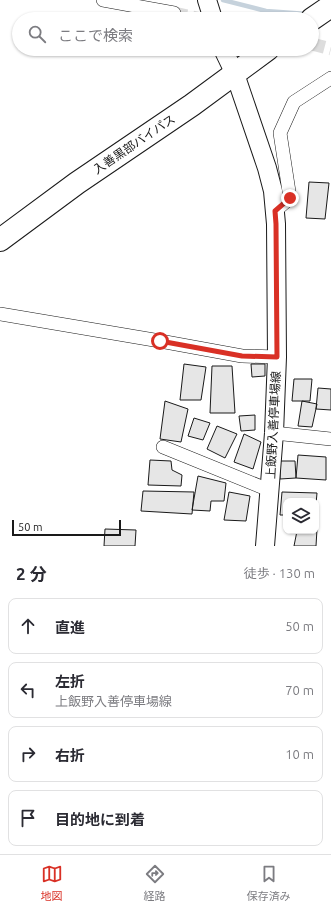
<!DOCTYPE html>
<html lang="ja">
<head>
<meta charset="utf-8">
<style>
	body { margin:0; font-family:Ubuntu,"Noto Sans JP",sans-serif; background:#f7f7f7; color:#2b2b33 }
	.controls { position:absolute; right:12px; bottom:12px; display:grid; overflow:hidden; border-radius:8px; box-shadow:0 1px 3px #0004 }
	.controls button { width:36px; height:36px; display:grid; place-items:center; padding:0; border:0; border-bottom:1px solid #e1e1e2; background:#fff; color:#2b2b33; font:20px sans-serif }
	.scale { position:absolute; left:12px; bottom:10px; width:109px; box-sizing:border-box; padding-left:4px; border:2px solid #1a1a1a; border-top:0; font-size:11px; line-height:14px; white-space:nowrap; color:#1a1a1a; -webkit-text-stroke:3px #fff; paint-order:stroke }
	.stop { position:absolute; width:12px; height:12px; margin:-9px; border:3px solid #d93025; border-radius:50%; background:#fff }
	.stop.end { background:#d93025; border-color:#fff; box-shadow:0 1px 4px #0008 }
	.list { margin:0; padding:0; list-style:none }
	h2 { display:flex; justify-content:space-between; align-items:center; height:52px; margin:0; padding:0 16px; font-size:17px }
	h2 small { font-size:13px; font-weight:400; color:#7c7c81 }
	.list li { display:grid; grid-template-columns:26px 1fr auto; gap:12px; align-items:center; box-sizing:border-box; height:56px; margin:0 8px 8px; padding:0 8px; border:1px solid #e1e1e2; border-radius:8px }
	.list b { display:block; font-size:15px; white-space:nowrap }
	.list p { margin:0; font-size:13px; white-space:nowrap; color:#7c7c81 }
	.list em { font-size:13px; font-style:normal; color:#7c7c81 }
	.icon { flex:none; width:22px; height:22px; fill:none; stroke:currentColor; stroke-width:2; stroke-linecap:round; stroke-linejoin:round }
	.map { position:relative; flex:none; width:331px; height:546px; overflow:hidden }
	.search { position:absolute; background:#fff; box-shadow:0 1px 3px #0004; left:12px; right:12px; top:12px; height:44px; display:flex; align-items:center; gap:10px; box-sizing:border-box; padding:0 14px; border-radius:22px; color:#7c7c81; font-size:15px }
	.sheet { height:308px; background:#fff }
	nav { display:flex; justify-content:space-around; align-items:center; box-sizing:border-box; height:56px; border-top:1px solid #e1e1e2; background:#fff; font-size:11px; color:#7c7c81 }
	nav a { display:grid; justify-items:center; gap:2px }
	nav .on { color:#d93025 }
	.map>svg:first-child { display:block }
</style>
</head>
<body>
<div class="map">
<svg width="331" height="546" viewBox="0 0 331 546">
	<rect width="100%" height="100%" fill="#fff"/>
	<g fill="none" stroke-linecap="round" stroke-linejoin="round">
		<path stroke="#c6d2dc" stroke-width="4.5" d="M 223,0 L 266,11 L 307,14"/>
	</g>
	<path fill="#e6e6e6" stroke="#1a1a1a" d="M 309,182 L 329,183 L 325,219 L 306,218 Z
		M 184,364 L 206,367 L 201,400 L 180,400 Z
		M 251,364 L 265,364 L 265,376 L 252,377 Z
		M 212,366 L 232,366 L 235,413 L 210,413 Z
		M 294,379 L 312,379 L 310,401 L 292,401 Z
		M 318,388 L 331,389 L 331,410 L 316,409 Z
		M 165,401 L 188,409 L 181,442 L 160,439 Z
		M 302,401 L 317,404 L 312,427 L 298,426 Z
		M 255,415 L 255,430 L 241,431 L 239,416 Z
		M 194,418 L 210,423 L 203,440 L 188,436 Z
		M 217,426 L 237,434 L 225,458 L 207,449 Z
		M 244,434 L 261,442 L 253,469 L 234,462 Z
		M 298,455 L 326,457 L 326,480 L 296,478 Z
		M 150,460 L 171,461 L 172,470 L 182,475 L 181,486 L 148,485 Z
		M 280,461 L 295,461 L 296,478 L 280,479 Z
		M 198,476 L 226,483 L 224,501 L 211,501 L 210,511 L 192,510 Z
		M 143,491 L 194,492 L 192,514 L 141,511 Z
		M 229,492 L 250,496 L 246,521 L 224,520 Z
		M 282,492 L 317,493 L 316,504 L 316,501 L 286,501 L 286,515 L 280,515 Z
		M 105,529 L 136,530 L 135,546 L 104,546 Z
		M 316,529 L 317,529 L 316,546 L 294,546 L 297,531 L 316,531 Z"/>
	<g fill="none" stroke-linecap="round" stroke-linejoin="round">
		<path stroke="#ddd" stroke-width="13" stroke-dasharray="13 6" stroke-linecap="butt" d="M 174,13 L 201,19
			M 312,44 L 331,49"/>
		<g stroke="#1a1a1a" stroke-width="14">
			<path id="minor" d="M 103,0 L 174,13
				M 275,211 L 290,198 L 280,133 L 294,102 L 331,78
				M 0,314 L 160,341 L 242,356 L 277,357
				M 274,433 L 331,439
				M 163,447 L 269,490"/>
		</g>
		<g stroke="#1a1a1a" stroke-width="20">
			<path id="secondary" d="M 207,0 L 213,19
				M 223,49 L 235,74 L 267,168 L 273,191 L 276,224 L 277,357 L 274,433 L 265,546"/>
		</g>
		<g stroke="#1a1a1a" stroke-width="24">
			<path id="trunk" d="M 312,19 L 331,6
				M 0,240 L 77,183 L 192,105 L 268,49"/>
		</g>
		<use href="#minor" stroke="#fff" stroke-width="13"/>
		<use href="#secondary" stroke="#fff" stroke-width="18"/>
		<use href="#trunk" stroke="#fff" stroke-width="22"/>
	</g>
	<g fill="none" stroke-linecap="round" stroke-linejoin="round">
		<path stroke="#d93025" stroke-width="5" d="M 160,341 L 242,356 L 277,357 L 276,224 L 275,211 L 290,198"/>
	</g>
	<g text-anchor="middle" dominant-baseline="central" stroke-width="3" stroke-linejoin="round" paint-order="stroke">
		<g font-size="12" fill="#1a1a1a" stroke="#fff">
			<text transform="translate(134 144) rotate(-34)">入善黒部バイパス</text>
			<text transform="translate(273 425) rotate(-87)">上飯野入善停車場線</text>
		</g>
	</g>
</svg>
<div class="controls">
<button><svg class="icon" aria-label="layers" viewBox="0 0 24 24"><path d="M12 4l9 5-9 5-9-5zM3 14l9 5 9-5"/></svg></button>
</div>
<div class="scale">50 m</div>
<div class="stop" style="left:160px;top:341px"></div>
<div class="stop end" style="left:290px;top:198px"></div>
<div class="search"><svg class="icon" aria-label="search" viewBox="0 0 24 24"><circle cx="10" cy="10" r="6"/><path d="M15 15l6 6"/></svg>ここで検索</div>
</div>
<section class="sheet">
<h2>2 分<small>徒歩 · 130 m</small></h2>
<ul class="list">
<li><svg class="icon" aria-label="ahead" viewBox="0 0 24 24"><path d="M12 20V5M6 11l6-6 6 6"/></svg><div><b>直進</b></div><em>50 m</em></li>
<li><svg class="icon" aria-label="left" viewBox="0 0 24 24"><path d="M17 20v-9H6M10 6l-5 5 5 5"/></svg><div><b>左折</b><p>上飯野入善停車場線</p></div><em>70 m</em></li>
<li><svg class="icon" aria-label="right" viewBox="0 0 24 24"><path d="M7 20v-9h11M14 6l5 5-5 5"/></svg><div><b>右折</b></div><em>10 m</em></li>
<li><svg class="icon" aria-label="arrive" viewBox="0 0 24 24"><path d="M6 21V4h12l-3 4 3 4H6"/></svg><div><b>目的地に到着</b></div></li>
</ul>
</section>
<nav>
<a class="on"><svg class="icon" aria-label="map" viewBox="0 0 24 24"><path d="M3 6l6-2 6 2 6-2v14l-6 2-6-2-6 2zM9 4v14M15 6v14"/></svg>地図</a>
<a><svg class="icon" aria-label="directions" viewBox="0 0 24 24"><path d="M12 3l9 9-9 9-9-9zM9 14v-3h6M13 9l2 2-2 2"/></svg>経路</a>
<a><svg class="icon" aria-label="saved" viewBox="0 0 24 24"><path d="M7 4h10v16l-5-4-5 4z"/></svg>保存済み</a>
</nav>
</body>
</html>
